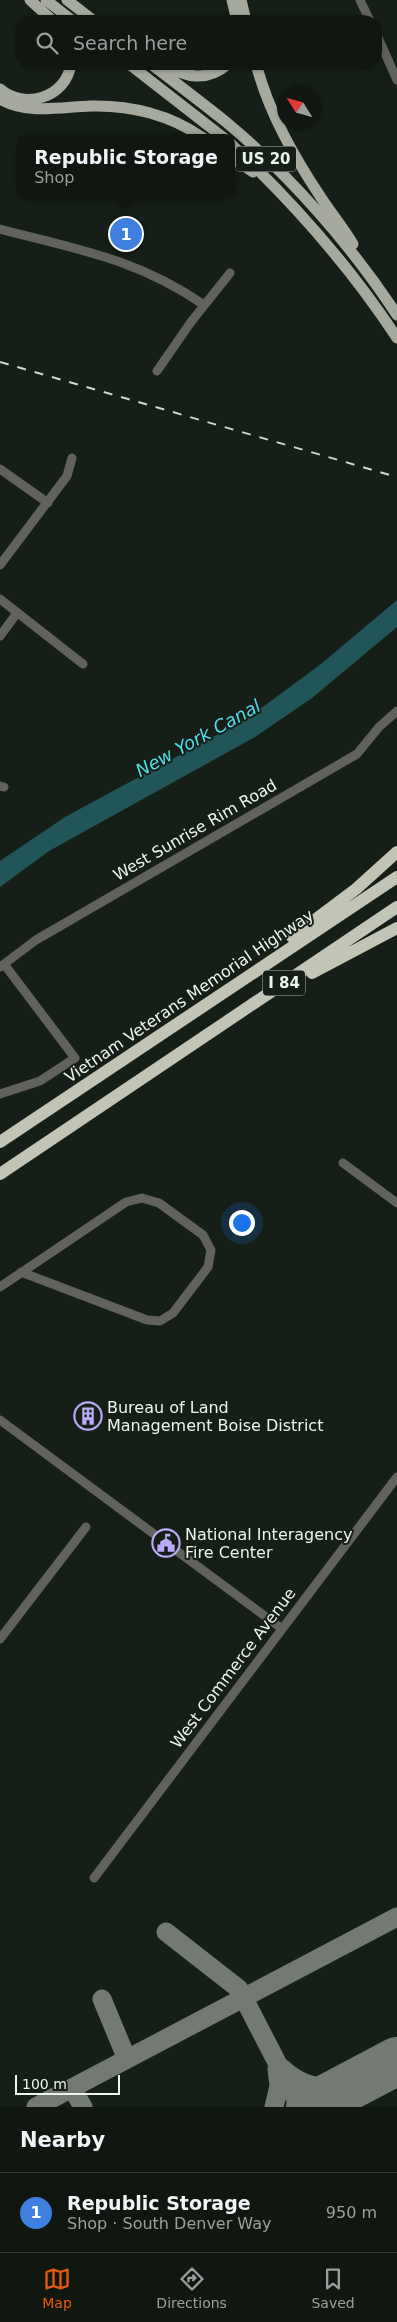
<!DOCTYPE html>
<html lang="en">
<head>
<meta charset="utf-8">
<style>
	body { margin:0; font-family:"DejaVu Sans",sans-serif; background:#19201a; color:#f1f3f6 }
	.compass { position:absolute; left:277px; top:85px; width:45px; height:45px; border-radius:50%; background:#101711; box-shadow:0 1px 4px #0004; rotate:307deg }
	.scale { position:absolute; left:15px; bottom:12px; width:105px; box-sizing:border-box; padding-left:5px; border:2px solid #edf3ed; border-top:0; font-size:14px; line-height:18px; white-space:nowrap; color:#edf3ed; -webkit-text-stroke:4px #161f17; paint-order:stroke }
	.you { position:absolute; left:241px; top:1222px; width:18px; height:18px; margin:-12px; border:4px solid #fff; border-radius:50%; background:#1a73e8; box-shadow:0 0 0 8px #1a73e833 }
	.badge { display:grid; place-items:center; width:32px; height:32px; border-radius:50%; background:#ea580c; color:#fff; font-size:16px; font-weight:700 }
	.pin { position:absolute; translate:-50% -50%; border:2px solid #fff; box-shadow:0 1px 5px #0006 }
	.popup { position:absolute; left:17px; top:134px; width:218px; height:65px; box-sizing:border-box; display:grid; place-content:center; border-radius:10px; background:#101711; filter:drop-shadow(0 1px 4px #0005); font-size:16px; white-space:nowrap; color:#9c9f9f }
	.popup b { font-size:19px; color:#f1f3f6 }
	.popup::after { content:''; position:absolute; left:50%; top:100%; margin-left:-10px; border:10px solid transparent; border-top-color:#101711 }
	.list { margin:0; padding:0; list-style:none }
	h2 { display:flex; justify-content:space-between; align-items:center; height:65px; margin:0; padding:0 20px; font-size:21px }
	h2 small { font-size:16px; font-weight:400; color:#9c9f9f }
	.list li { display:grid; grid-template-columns:32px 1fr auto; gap:15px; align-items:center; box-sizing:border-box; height:80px; padding:0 20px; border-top:1px solid #303631 }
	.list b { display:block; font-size:19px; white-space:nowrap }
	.list p { margin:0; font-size:16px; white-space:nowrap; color:#9c9f9f }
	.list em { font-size:16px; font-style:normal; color:#9c9f9f }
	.icon { flex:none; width:28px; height:28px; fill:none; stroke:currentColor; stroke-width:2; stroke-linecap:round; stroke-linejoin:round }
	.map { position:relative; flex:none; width:397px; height:2107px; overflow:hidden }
	.search { position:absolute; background:#101711; box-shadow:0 1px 4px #0004; left:15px; right:15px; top:15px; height:55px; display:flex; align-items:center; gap:12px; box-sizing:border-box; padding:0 18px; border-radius:20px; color:#9c9f9f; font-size:19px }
	.sheet { height:145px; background:#101711 }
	nav { display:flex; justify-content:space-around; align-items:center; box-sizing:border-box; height:70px; border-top:1px solid #303631; background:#101711; font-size:14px; color:#9c9f9f }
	nav a { display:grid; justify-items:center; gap:2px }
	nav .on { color:#ea580c }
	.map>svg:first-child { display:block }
</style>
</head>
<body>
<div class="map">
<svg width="397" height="2107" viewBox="0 0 397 2107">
	<rect width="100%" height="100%" fill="#161f17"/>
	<path fill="#22555a" d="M 397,600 L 397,627 L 312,698 L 255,737 L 49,851 L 0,887 L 0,861 L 65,817 L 248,718 L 321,664 Z"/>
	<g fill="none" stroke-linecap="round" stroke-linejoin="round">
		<path stroke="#727a73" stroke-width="19" d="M 166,1932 L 239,1989 L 300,2107
			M 102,1999 L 124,2052 L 124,2059 L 121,2062
			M 282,2068 C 302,2088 326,2091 353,2084
			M 72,2088 L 83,2107
			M 36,2107 L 397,1917
			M 274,2107 L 279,2086 L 277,2069
			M 334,2107 L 353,2084"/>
		<path stroke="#727a73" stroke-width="48" d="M 310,2107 L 397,2061"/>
		<path stroke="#61625c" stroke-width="9" d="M 360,0 L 370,21
			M 376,33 L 397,80
			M 0,229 C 76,249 138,259 204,305
			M 157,371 L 191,322 L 230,273
			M 0,469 L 48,503
			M 0,565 L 67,476 L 72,458
			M 0,599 L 83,664
			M 0,636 L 17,613
			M 0,786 L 4,787
			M 0,967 L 36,940 L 357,754 L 379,727 L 397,711
			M 0,1094 L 40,1081 L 75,1058 L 4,964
			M 343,1163 L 397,1203
			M 0,1287 L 126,1202 L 142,1198 L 159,1203 L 203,1235 L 211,1250 L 208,1267 L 173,1313 L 160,1321 L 147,1320 L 21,1272
			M 0,1420 L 281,1628
			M 0,1639 L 86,1527
			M 94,1878 L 397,1477"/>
		<path stroke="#a6a99d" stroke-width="11" d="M 30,0 L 53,21
			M 46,0 L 73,21
			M 67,0 L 94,21
			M 232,0 L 237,21
			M 241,0 L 246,21
			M 129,64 L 224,138
			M 151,64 C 176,83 201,102 226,122 C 290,175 351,245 397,315
			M 164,64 C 186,78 207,82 228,64
			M 256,64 C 269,113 294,157 322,199 C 332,214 344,229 353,244
			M 0,89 C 24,110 66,98 71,64
			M 0,99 C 26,115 61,107 91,106 C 131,105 171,115 203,138
			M 231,144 C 295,204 349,265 397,338
			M 231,157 L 253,172"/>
		<path stroke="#c2c5b6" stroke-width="12" d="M 292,937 L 356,889 L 397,852
			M 312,973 L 397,928
			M 0,1142 L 397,877
			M 0,1174 L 397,907"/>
		<path stroke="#cfd6cf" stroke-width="2" stroke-dasharray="9 9" stroke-linecap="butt" d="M 0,362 L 397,477"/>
	</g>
	<defs>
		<g id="building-ring" transform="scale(1.4375)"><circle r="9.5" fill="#161f17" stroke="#b9abf7" stroke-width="1.5"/><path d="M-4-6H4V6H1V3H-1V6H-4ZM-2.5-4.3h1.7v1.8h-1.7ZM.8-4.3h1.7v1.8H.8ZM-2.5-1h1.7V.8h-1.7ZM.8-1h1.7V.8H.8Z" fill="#b9abf7"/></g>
		<g id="civic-ring" transform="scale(1.4375)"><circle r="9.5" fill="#161f17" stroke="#b9abf7" stroke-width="1.5"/><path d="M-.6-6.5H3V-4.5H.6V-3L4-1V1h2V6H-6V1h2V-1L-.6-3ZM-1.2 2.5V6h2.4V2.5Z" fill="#b9abf7"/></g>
	</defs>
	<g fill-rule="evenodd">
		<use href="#building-ring" x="88" y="1416"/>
		<use href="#civic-ring" x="166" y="1543"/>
	</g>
	<g text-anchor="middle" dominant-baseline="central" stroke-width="4" stroke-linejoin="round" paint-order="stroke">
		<g fill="#161f17" stroke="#acb3ad" stroke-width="1">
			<rect x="236" y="146.5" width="60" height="25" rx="4"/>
			<rect x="263" y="970.5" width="42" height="25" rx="4"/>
		</g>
		<g font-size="15" font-weight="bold" fill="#edf3ed">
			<text x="266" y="159">US 20</text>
			<text x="284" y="983">I 84</text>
		</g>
		<g font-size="16" fill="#edf3ed" stroke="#161f17">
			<text transform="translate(195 830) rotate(-30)">West Sunrise Rim Road</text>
			<text transform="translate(189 996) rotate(-34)">Vietnam Veterans Memorial Highway</text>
			<text transform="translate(233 1668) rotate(-53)">West Commerce Avenue</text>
		</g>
		<g font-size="16" fill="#edf3ed" stroke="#161f17" text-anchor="start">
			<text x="107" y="1407">Bureau of Land<tspan x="107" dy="18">Management Boise District</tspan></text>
			<text x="185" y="1534">National Interagency<tspan x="185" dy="18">Fire Center</tspan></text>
		</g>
		<g font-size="18" font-style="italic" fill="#50ddec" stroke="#161f17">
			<text transform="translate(198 738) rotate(-29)">New York Canal</text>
		</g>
	</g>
</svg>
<svg class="compass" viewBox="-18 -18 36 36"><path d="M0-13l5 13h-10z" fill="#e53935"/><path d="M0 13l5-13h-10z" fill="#9c9f9f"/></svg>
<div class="scale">100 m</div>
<div class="you"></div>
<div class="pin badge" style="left:126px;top:234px;background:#3f7fe0">1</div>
<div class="popup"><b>Republic Storage</b>Shop</div>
<div class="search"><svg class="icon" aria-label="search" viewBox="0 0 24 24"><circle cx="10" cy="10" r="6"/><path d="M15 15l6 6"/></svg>Search here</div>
</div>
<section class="sheet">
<h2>Nearby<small></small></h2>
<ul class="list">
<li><span class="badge" style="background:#3f7fe0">1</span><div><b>Republic Storage</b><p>Shop · South Denver Way</p></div><em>950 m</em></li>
</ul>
</section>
<nav>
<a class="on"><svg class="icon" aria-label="map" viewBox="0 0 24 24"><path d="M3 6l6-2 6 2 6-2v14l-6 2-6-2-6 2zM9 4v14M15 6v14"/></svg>Map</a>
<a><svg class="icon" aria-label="directions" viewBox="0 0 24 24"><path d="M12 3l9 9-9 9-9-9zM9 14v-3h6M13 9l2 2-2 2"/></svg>Directions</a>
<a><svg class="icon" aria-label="saved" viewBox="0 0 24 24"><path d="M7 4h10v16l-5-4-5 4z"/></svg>Saved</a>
</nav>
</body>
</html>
